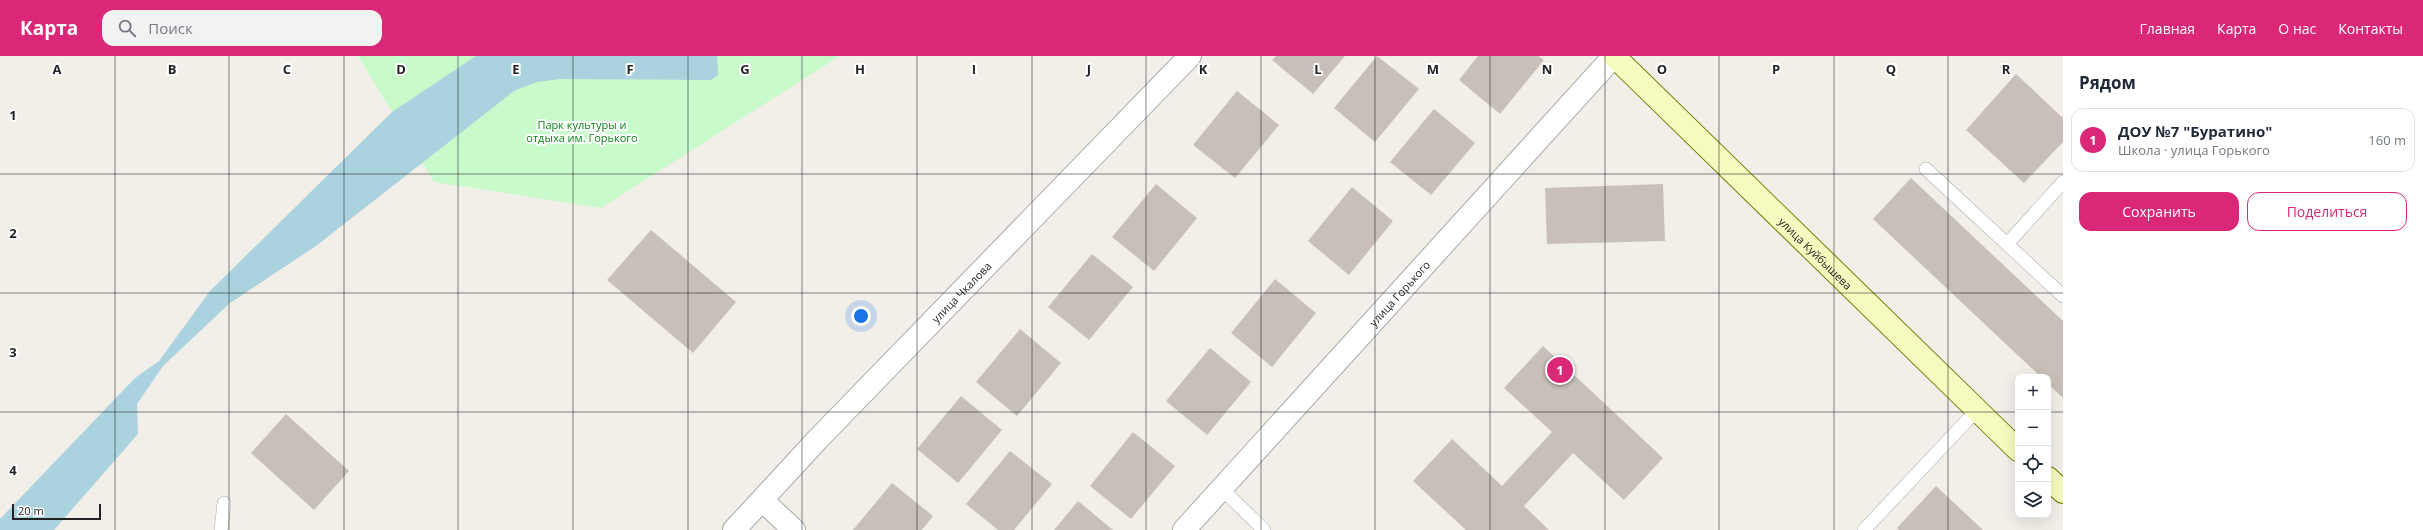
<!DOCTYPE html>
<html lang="ru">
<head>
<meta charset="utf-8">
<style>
	body { margin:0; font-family:"Open Sans",sans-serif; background:#f2f2f3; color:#1f2937 }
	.controls { position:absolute; right:12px; bottom:12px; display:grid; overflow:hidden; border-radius:8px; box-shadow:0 4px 16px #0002 }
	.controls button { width:36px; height:36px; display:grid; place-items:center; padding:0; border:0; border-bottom:1px solid #e0e1e3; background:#fff; color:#1f2937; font:20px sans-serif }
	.scale { position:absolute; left:12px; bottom:10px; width:89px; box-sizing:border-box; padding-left:4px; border:2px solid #222; border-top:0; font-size:11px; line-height:14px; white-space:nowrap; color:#222; -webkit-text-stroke:3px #fff; paint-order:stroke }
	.you { position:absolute; left:861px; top:260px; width:14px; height:14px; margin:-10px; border:3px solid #fff; border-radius:50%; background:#1a73e8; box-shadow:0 0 0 6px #1a73e833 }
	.badge { display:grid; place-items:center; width:26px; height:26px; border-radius:50%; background:#db2777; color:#fff; font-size:13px; font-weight:700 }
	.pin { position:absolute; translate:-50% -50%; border:2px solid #fff; box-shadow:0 1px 4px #0006 }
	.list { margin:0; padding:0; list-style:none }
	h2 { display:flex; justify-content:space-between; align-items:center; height:52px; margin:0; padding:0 16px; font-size:17px }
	h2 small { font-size:13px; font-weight:400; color:#747a83 }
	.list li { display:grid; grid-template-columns:26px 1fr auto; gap:12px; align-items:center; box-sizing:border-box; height:64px; margin:0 8px 8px; padding:0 8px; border:1px solid #e0e1e3; border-radius:12px }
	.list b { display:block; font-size:15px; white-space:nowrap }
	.list p { margin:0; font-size:13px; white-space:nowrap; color:#747a83 }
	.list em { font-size:13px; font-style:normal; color:#747a83 }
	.actions { display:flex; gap:8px; padding:12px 16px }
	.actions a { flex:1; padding:9px 0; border:1px solid #db2777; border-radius:12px; text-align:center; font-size:14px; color:#db2777 }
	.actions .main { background:#db2777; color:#fff }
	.icon { flex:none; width:22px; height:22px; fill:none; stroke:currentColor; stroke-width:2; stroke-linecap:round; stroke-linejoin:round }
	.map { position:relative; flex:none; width:2063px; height:474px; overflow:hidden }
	header { display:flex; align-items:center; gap:24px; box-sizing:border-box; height:56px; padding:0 20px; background:#db2777; color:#fff }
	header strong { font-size:19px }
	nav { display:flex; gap:22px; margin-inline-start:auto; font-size:14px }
	.search { width:280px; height:36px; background:#f2f2f3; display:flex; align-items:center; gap:10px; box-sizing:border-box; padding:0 14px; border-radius:12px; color:#747a83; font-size:15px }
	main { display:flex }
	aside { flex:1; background:#fff }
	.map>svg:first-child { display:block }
</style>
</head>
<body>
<header>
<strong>Карта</strong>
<div class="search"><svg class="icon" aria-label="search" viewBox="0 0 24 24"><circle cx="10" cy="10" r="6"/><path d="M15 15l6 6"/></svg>Поиск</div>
<nav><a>Главная</a><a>Карта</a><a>О нас</a><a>Контакты</a></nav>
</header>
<main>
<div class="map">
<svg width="2063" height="474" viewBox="0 0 2063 474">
	<rect width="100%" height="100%" fill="#f2efe9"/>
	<path fill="#c8facc" d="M 358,0 L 840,0 L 601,152 L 434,126 Z"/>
	<path fill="#aad3df" d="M 476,0 L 717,0 L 718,19 L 711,24 L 561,23 L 537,26 L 514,35 L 316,190 L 230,247 L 163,310 L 137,348 L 138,378 L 54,474 L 0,474 L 0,463 L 135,322 L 159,305 L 210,235 L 392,56 Z"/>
	<path fill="#c7bfb8" d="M 1276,0 L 1345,0 L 1313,38 L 1272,4 Z
		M 1377,0 L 1419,33 L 1375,86 L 1334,52 Z
		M 1478,0 L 1538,0 L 1544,4 L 1500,58 L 1459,24 Z
		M 2016,18 L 2063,62 L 2063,86 L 2024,127 L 1966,74 Z
		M 1237,35 L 1279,69 L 1235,122 L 1193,89 Z
		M 1434,53 L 1475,87 L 1431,139 L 1390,106 Z
		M 1911,122 L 2063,265 L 2063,342 L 2048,328 L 2048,321 L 2041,321 L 1873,163 Z
		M 1156,128 L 1197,162 L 1154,215 L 1112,181 Z
		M 1663,128 L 1665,185 L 1547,188 L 1545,132 Z
		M 1352,131 L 1393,165 L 1349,219 L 1308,185 Z
		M 651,174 L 736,246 L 693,297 L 607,224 Z
		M 1092,198 L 1133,231 L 1089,284 L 1048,251 Z
		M 1275,223 L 1316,257 L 1272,311 L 1231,277 Z
		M 1020,273 L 1061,307 L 1017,360 L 976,326 Z
		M 1543,290 L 1663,402 L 1624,444 L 1573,397 L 1524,450 L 1549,474 L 1466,474 L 1413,425 L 1452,383 L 1502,430 L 1552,376 L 1504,332 Z
		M 1210,292 L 1251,326 L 1207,379 L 1166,345 Z
		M 961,340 L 1002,374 L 958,427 L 917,393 Z
		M 286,358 L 349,415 L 314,454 L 251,397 Z
		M 1133,376 L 1175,410 L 1131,463 L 1090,430 Z
		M 1010,395 L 1052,428 L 1014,474 L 998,474 L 966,448 Z
		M 892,427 L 933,460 L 922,474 L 853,474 Z
		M 1936,430 L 1983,474 L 1899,474 L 1897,472 Z
		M 1078,445 L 1113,474 L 1054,474 Z"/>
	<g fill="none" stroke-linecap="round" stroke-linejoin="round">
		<g stroke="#a9a9a9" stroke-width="14">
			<path id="lane" d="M 1926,113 L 2063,240
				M 2007,188 L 2063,126
				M 1222,433 L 1264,474
				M 221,474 L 224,447
				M 1864,474 L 1976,355"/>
		</g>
		<g stroke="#a9a9a9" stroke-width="24">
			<g id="street">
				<path d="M 762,444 L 794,474"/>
				<path id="s1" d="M 734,474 L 817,384 L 1190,0"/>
				<path id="s2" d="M 1184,474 L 1614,0"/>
			</g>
		</g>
		<g stroke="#707d05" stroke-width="24">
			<g id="secondary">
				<path id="s3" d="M 1614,0 L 2018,394"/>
				<path d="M 2048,422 L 2063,436"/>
			</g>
		</g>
		<use href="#lane" stroke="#fff" stroke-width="13"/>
		<use href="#street" stroke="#fff" stroke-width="22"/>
		<use href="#secondary" stroke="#f7fabf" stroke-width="22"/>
	</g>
	<path fill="none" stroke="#222" stroke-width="1" stroke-opacity="0.55" d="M 115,0 L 115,474M 229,0 L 229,474M 344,0 L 344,474M 458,0 L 458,474M 573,0 L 573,474M 688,0 L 688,474M 802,0 L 802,474M 917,0 L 917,474M 1032,0 L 1032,474M 1146,0 L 1146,474M 1261,0 L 1261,474M 1375,0 L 1375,474M 1490,0 L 1490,474M 1605,0 L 1605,474M 1719,0 L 1719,474M 1834,0 L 1834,474M 1948,0 L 1948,474M 0,118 L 2063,118M 0,237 L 2063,237M 0,356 L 2018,356M 2048,356 L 2063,356"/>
	<g text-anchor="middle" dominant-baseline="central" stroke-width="4" stroke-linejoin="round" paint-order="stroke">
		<g font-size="11" fill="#0c8416" stroke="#fff">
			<text x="582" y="68">Парк культуры и<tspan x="582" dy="13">отдыха им. Горького</tspan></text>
		</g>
		<g font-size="11" fill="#222" stroke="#fff">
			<text stroke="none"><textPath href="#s3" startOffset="282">улица Куйбышева</textPath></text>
			<text stroke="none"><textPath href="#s1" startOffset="329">улица Чкалова</textPath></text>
			<text stroke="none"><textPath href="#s2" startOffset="320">улица Горького</textPath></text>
		</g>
	</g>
	<g font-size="13" text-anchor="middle" font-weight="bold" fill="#222" stroke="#fff" stroke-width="4" stroke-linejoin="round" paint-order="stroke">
		<text x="57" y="18">A</text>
		<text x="172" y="18">B</text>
		<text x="287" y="18">C</text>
		<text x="401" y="18">D</text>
		<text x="516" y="18">E</text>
		<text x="630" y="18">F</text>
		<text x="745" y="18">G</text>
		<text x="860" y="18">H</text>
		<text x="974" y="18">I</text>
		<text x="1089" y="18">J</text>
		<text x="1203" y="18">K</text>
		<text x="1318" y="18">L</text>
		<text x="1433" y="18">M</text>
		<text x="1547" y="18">N</text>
		<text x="1662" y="18">O</text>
		<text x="1776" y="18">P</text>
		<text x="1891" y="18">Q</text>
		<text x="2006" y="18">R</text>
		<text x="13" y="64">1</text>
		<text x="13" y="182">2</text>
		<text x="13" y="301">3</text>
		<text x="13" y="419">4</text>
	</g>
</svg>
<div class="controls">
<button>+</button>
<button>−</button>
<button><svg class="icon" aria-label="locate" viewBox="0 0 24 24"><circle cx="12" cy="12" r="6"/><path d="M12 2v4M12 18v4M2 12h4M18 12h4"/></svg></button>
<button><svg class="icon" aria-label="layers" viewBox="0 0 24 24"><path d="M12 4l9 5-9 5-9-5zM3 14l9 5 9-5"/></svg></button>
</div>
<div class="scale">20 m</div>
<div class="you"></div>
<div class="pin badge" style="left:1560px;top:314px">1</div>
</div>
<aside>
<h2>Рядом<small></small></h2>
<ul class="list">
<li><span class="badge">1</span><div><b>ДОУ №7 &quot;Буратино&quot;</b><p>Школа · улица Горького</p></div><em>160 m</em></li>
</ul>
<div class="actions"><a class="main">Сохранить</a><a>Поделиться</a></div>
</aside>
</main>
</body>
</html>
